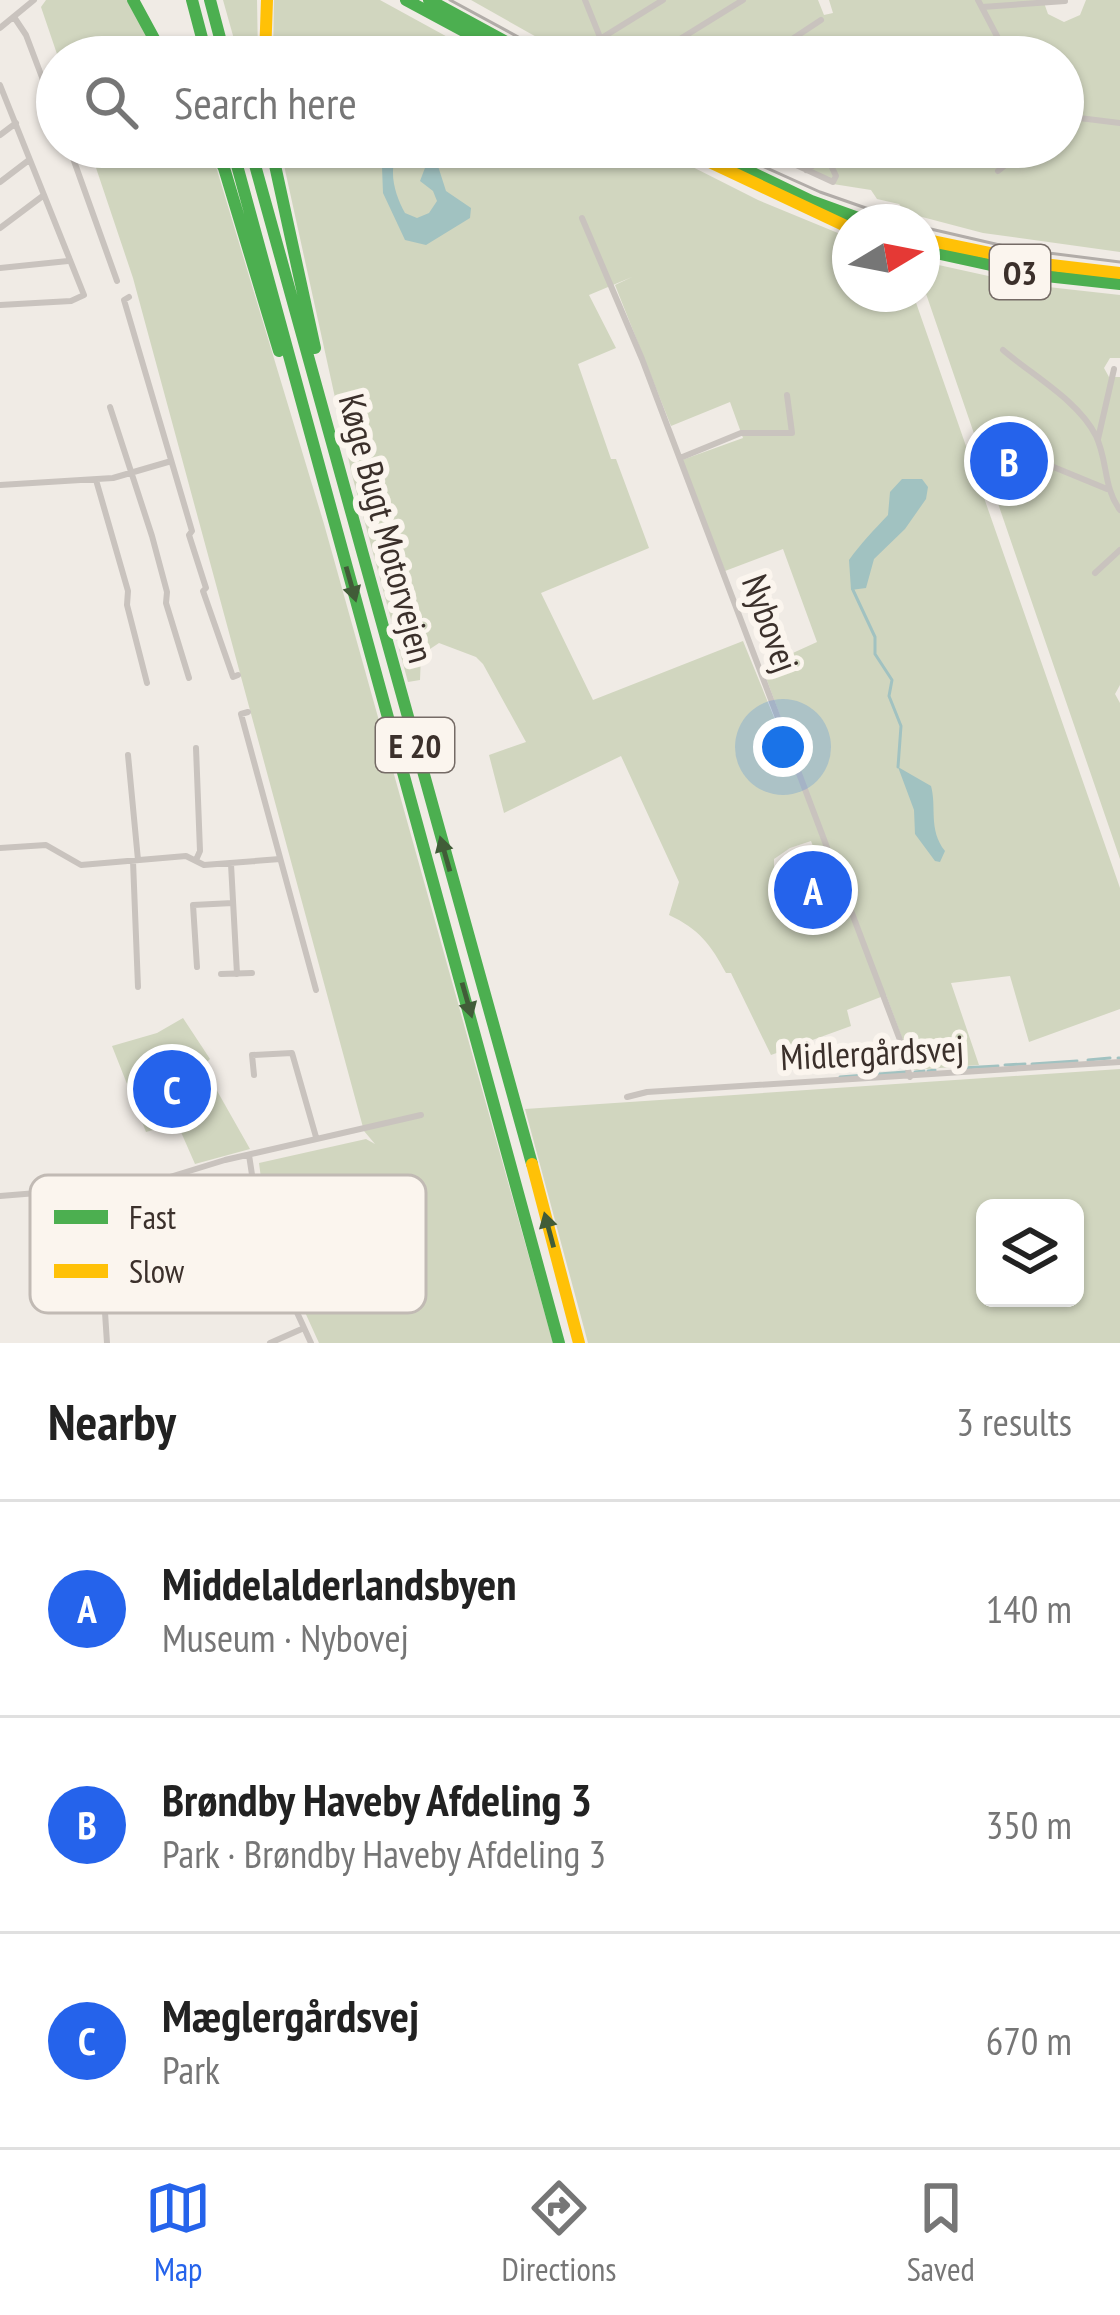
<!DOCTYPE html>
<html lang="en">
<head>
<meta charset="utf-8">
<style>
	body { margin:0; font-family:"PT Sans Narrow",sans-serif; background:#f6f6f6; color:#222 }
	.controls { position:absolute; right:36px; bottom:36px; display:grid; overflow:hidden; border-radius:18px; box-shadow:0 3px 9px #0004 }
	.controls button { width:108px; height:108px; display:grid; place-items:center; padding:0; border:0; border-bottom:3px solid #e0e0e0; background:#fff; color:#222; font:60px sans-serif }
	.compass { position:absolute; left:832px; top:204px; width:108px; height:108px; border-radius:50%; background:#fff; box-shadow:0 3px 9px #0004; rotate:80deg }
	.you { position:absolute; left:783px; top:747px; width:42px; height:42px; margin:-30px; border:9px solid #fff; border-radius:50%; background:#1a73e8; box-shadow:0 0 0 18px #1a73e833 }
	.badge { display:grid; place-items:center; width:78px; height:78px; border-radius:50%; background:#2563eb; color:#fff; font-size:39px; font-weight:700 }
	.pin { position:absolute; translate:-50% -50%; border:6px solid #fff; box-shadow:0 3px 12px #0006 }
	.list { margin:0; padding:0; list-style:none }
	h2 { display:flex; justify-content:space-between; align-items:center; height:156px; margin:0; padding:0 48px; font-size:51px }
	h2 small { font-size:39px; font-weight:400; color:#767676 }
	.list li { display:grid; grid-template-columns:78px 1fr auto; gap:36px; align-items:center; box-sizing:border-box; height:216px; padding:0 48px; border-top:3px solid #e0e0e0 }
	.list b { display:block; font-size:45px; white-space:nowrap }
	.list p { margin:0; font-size:39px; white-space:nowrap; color:#767676 }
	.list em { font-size:39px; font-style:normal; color:#767676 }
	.icon { flex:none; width:66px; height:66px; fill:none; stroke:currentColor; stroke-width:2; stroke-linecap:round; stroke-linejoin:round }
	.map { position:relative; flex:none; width:1120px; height:1343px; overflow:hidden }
	.search { position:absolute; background:#fff; box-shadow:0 3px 9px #0004; left:36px; right:36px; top:36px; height:132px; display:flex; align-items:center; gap:30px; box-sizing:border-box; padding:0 42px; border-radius:66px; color:#767676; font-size:45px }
	.sheet { height:804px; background:#fff }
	nav { display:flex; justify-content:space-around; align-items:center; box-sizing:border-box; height:168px; border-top:3px solid #e0e0e0; background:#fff; font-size:33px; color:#767676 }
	nav a { display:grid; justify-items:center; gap:6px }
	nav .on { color:#2563eb }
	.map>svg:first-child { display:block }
</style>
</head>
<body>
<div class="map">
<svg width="1120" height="1343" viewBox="0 0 1120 1343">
	<rect width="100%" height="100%" fill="#f0ebe5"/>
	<path fill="#d1d6bf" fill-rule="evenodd" d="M 46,0 L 129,0 L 159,57 L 58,57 L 41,7 Z
		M 223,0 L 257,0 L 258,57 L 239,57 Z
		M 274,0 L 380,0 L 484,57 L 273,57 Z
		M 471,0 L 818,0 L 824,15 L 833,13 L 829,0 L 1043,0 L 1048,14 L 1064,22 L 1080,15 L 1086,0 L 1120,0 L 1120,252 L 983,233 L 907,213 L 899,204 L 877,199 L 871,190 L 833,184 L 752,147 L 1063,147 L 1063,57 L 947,57 L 931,44 L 919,45 L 908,57 L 572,57 Z
		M 89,147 L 207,147 L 214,160 L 324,524 L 553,1343 L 319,1343 L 268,1231 L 259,1163 L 366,1139 L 375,1144 L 364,1131 L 133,278 Z
		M 280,147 L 653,147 L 758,200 L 850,238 L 850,294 L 913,294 L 1120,888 L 1120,1009 L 1029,1042 L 1010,976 L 951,983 L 979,1065 L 914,1070 L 886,995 L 847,1010 L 851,1026 L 771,1055 L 731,973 L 726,973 C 711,945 699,929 669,915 L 679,882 L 621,756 L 504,813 L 489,755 L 526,742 L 483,664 L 476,657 L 439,643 L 421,655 L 420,680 L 408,682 L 352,475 ZM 632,277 L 615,285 L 671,426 L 730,402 L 743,438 L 682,460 L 725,571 L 783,549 L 817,642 L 762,667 L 794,753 L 789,754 L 743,641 L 593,700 L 541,593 L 649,548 L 616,459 L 611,459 L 578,364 L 616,348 L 589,295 ZM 811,841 L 830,890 L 798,908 L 782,902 L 774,878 L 774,859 L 790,848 Z
		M 934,264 L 1030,285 L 1120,295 L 1120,358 L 1110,358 L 1104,368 L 1109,377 L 1120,377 L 1120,685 L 1115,694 L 1120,703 L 1120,859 L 922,282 Z
		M 183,1018 L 210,1059 L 203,1066 L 250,1149 L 195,1164 L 177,1123 L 146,1132 L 112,1046 L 157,1033 Z
		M 1120,1069 L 1120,1343 L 588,1343 L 525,1109 ZM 985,1208 L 1075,1208 L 1075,1298 L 985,1298 Z"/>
	<path fill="#a1c2c1" d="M 375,147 L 402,147 C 386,166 394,193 405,213 L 417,218 L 429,213 L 437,201 L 433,191 L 420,181 L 428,160 L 420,147 L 439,147 L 438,166 L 446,191 L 471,208 L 470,218 L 426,245 L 405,240 L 383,193 L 382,167 Z
		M 902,479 L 922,479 L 928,487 L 926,499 L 905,529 L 874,559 L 866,588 L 851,590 L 849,560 C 861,543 874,530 888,515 L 890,492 Z
		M 898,767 L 931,786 C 937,808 928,829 945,851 L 940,862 L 935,861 L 915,834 L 914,810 Z"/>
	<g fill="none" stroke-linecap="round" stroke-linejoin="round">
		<path stroke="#a1c2c1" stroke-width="3" d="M 853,590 L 875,637 L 875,654 L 892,680 L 889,696 L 901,726 L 898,767
			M 1118,1058 L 1120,1058
			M 1088,1060 L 1110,1058
			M 1032,1064 L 1077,1061
			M 1005,1065 L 1025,1064
			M 962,1068 L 998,1066
			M 928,1071 L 935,1070
			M 915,1072 L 924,1071
			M 840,1077 L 905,1072"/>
		<path stroke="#c9c3be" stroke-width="6" d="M 585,0 L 608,57
			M 978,0 L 1008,57
			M 982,7 L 1065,1
			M 14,17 L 26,35 L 57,117
			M 0,28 L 34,0
			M 600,39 L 663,0
			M 651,57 L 743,0
			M 765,57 L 821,20
			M 0,85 L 84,295 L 71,301 L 0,305
			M 1063,116 L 1120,123
			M 0,135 L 16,123
			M 69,147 L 117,281
			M 757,147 L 833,182 L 836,176 L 827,157 L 806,170
			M 827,157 L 842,147
			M 998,171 L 1028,147
			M 0,182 L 29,160
			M 582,218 L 642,359 L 900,1040 L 910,1077
			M 0,228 L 44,195
			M 0,268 L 68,261
			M 129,297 L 124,300 L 192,531 L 189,535 L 206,588 L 203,591 L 233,677 L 238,675
			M 1003,350 C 1032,375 1079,401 1096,436 C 1108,461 1103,487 1120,510
			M 110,407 L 152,536 L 167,592 L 166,603 L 189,678
			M 1098,439 L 1114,369
			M 680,458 L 741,433 L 792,433 L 787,395
			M 1039,461 L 1107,489
			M 96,480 L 128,591 L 127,605 L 147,683
			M 0,485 L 113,478 L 168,462
			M 1095,573 L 1120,550
			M 248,712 L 241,714 L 316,990
			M 196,748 L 200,851 L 196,860
			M 128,755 L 138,860
			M 0,848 L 46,845 L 81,865 L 186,856 L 204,865 L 280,859
			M 133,861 L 138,987
			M 231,864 L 237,974
			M 197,967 L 193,905 L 233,903
			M 221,974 L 252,973
			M 254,1075 L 252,1055 L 292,1053 L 316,1137
			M 627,1097 L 647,1092 L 1120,1062
			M 249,1155 L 261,1234 L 311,1343
			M 97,1189 L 107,1343
			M 0,1196 L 147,1184 L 225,1160 L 421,1115
			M 211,1215 L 245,1289
			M 240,1278 L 210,1293 L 160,1295 L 158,1237 L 232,1204 L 256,1201
			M 270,1343 L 304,1328"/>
		<path stroke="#4caf50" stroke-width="12" d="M 133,0 L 164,57
			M 192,0 L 207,57
			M 210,0 L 225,57
			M 406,0 L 512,57
			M 429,0 L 534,57
			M 213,147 L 224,168 L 279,351
			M 232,147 L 559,1343
			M 250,147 L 532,1164
			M 271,147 L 315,348
			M 699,147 L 811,201 L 869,222
			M 922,250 L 1037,275 L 1120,284"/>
		<path stroke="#ffc107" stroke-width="12" d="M 265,57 L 267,0
			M 678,147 L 850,228
			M 922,239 L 1043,264 L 1120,273
			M 532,1164 L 579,1343"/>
		<path stroke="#b1aca8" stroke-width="3" d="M 450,0 L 555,57
			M 720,147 L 820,192 L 906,222
			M 922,227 L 1017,249 L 1120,262"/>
	</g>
	<defs><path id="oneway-solid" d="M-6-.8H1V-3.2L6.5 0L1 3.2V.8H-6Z" transform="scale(3)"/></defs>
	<g fill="#415c38">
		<use href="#oneway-solid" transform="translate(351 584) rotate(74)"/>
		<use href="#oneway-solid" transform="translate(445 854) rotate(-106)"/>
		<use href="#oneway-solid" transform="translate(467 1000) rotate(74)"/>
		<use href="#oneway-solid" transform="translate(549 1230) rotate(-105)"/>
	</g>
	<g text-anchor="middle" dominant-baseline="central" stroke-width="12" stroke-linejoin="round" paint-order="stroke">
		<g fill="#fbf5ee" stroke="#756b66" stroke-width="3">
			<rect x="990" y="245" width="60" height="54" rx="9"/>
			<rect x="376" y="718" width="78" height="54" rx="9"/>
		</g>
		<g font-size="33" font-weight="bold" fill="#3b302b">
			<text x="1020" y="272">O3</text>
			<text x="415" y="745">E 20</text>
		</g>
		<g font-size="36" fill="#3b302b" stroke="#fbf5ee">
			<text transform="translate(387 528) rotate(75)">Køge Bugt Motorvejen</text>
			<text transform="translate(771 623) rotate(70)">Nybovej</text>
			<text transform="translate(872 1052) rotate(-3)">Midlergårdsvej</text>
		</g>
	</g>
	<rect x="30" y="1175" width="396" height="138" rx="18" fill="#fbf5ee" stroke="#c1bab4" stroke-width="3"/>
	<rect x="54" y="1210" width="54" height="14" fill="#4caf50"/>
	<rect x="54" y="1264" width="54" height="14" fill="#ffc107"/>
	<g font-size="33" fill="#3b302b">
		<text x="129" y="1229">Fast</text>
		<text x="129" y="1283">Slow</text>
	</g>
</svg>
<div class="controls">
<button><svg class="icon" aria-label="layers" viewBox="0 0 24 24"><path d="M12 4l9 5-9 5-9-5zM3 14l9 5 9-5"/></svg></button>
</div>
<svg class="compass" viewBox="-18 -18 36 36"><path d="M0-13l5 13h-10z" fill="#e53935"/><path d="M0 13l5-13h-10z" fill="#767676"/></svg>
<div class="you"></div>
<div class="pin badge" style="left:813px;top:890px">A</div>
<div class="pin badge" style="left:1009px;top:461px">B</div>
<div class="pin badge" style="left:172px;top:1089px">C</div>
<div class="search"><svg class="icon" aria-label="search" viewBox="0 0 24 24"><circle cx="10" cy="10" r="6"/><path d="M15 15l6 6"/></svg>Search here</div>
</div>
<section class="sheet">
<h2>Nearby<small>3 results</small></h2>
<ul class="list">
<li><span class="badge">A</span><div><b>Middelalderlandsbyen</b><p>Museum · Nybovej</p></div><em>140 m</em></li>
<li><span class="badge">B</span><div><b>Brøndby Haveby Afdeling 3</b><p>Park · Brøndby Haveby Afdeling 3</p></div><em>350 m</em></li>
<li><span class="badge">C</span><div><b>Mæglergårdsvej</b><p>Park</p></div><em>670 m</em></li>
</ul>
</section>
<nav>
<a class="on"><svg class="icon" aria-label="map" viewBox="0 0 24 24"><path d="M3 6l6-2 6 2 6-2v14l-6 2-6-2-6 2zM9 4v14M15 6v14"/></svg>Map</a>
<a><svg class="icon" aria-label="directions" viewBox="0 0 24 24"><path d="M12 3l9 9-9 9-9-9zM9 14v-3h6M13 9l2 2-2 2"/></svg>Directions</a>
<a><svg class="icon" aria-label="saved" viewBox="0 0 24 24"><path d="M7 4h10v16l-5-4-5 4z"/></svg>Saved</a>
</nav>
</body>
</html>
